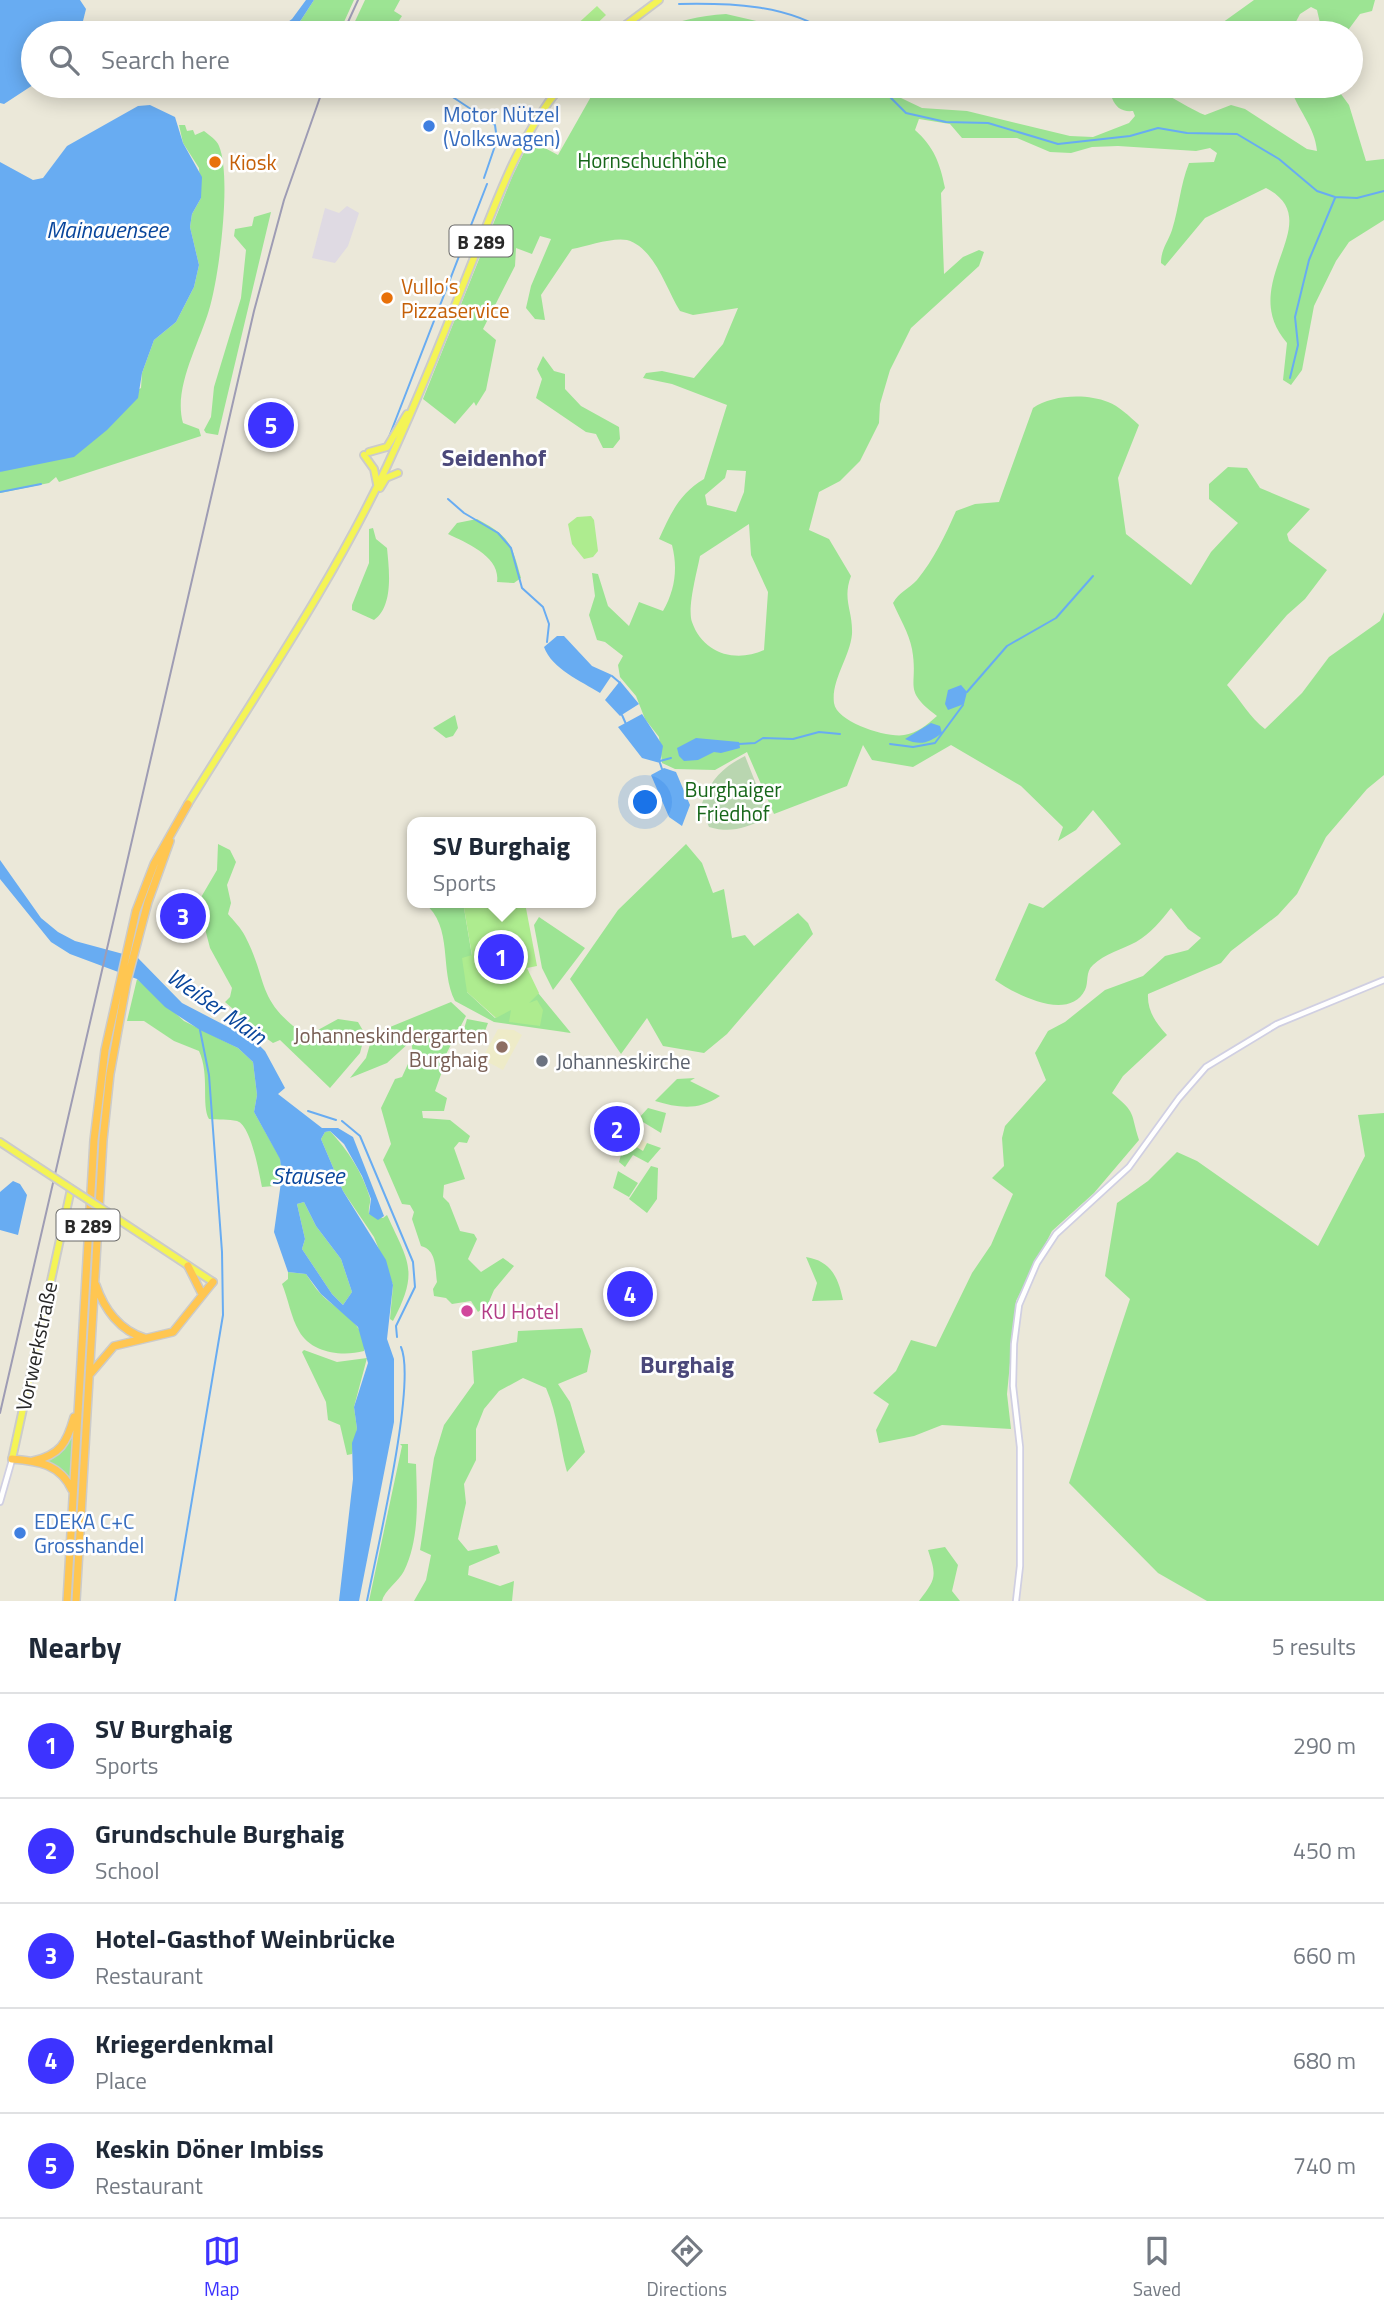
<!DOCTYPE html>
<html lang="en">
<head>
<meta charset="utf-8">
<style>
	body { margin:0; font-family:"Titillium Web",sans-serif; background:#f6f6f7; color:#1f2937 }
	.you { position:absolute; left:646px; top:803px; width:24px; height:24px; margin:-18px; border:5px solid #fff; border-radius:50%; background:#1a73e8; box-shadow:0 0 0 10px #1a73e833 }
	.badge { display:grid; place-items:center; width:46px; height:46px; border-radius:50%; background:#3d33ff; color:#fff; font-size:23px; font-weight:700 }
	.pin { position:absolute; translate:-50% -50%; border:4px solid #fff; box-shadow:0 2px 7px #0006 }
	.popup { position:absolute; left:407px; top:817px; width:189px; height:91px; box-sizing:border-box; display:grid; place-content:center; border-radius:14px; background:#fff; filter:drop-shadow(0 2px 5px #0005); font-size:23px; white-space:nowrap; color:#747a83 }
	.popup b { font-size:26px; color:#1f2937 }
	.popup::after { content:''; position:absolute; left:50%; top:100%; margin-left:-14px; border:14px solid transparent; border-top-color:#fff }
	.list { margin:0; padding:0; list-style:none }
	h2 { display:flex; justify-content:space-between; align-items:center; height:91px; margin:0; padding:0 28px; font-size:30px }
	h2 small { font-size:23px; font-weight:400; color:#747a83 }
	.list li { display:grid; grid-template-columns:46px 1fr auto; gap:21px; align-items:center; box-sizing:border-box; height:105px; padding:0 28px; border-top:2px solid #e0e1e3 }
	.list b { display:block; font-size:26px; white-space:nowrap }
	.list p { margin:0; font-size:23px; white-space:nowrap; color:#747a83 }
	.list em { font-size:23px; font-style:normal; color:#747a83 }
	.icon { flex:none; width:38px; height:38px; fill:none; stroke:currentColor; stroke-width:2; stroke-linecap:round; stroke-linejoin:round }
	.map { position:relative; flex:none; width:1384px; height:1601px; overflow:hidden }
	.search { position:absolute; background:#fff; box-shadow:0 4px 18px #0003; left:21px; right:21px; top:21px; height:77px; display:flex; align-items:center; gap:18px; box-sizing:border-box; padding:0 24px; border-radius:38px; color:#747a83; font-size:26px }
	.sheet { height:616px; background:#fff }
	nav { display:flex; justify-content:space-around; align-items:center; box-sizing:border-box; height:98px; border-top:2px solid #e0e1e3; background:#fff; font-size:19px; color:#747a83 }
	nav a { display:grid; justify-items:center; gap:4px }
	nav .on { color:#3d33ff }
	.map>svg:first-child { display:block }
</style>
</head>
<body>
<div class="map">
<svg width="1384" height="1601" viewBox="0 0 1384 1601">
	<rect width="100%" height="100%" fill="#ebe8d9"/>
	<path fill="#dfdae3" d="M 347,206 L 359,213 L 348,246 L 335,263 L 312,258 L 325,208 L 339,213 Z"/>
	<path fill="#eeebc8" d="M 498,1029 L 514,1030 L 522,1035 L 503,1070 L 482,1059 Z
		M 614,1107 L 635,1124 L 631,1133 L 647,1143 L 643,1151 L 625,1141 L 620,1148 L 599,1138 L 604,1110 Z"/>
	<path fill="#9ce493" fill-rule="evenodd" d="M 314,0 L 354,0 L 339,33 L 288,33 L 301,20 Z
		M 365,0 L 400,0 L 394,11 L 402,16 L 392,31 L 384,26 L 379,33 L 350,32 Z
		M 1254,0 L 1375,0 L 1372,11 L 1360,14 L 1346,33 L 1314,33 L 1320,23 L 1317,10 L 1311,7 L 1300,14 L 1290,33 L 1208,33 Z
		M 726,14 L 792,29 L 801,33 L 652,33 C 677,20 699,16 726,14 Z
		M 597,86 L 886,86 L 901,98 L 922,108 L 967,111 L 1070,136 L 1093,137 L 1129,123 L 1135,116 L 1133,111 C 1122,112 1116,108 1112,98 L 1122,87 C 1151,78 1178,104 1205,115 L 1231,105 L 1245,109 L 1307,149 L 1317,151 C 1315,126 1297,110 1290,86 L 1335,86 L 1349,105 L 1366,161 L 1384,159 L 1384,220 L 1349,242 L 1336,261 L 1314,306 L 1302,370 L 1291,385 L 1283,380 L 1287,343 C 1234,282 1331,222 1266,188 L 1205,218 L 1165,266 L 1161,263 C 1161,249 1168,242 1172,230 C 1179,208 1180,186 1189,163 L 1214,162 L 1217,153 L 1210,148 L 1196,151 L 1118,146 L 1092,147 L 1071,153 L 1050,152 L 1017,138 L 962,138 L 950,124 L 919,119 L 915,130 C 934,147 940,163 945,188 L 941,193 L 944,274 L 963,257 L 979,250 L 984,252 L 979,266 L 911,328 L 890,370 L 880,404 L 879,423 L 860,461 L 840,481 L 819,492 L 809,530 L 829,539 L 851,576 C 842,600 853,610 852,634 C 850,657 831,680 834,703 C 837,723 888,738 904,735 C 917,733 927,725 937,716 C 901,689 919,687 912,649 C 909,633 899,617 893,603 C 899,592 909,589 917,580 C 934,559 945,536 956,511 L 975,504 L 999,502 L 1033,408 C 1051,395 1086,393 1108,402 C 1119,406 1129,416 1139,425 L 1118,478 L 1126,534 L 1191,585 L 1211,552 L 1238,523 L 1209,499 L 1209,484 L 1228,467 L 1247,468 L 1260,488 L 1310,509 L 1287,534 L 1289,541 L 1327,570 L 1305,599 L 1287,615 L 1227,685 C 1240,699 1250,718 1265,729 L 1302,693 L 1329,657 L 1380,621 L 1384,612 L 1384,775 L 1367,789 L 1326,837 L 1297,894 L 1278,915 L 1231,951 L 1221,963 L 1148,994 C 1147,1011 1156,1023 1167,1035 L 1123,1076 L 1112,1093 C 1137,1114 1130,1112 1139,1140 L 1094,1193 L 1052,1231 L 1016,1301 L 1007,1394 L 1011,1429 L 942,1425 L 914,1436 L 879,1443 L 876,1430 L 889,1404 L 873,1393 L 896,1371 L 911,1340 L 936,1347 L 972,1273 L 991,1245 L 1013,1194 L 992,1178 L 1004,1166 L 1002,1138 L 1005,1126 L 1046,1080 L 1035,1053 L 1048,1031 L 1065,1022 L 1105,990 L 1143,976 L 1165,956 L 1188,950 L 1201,938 L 1188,929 L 1171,908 C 1161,921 1151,933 1136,942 C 1123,949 1104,954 1093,965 C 1085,972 1089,982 1085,990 C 1069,1022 1016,995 995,980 L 1029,903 L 1043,908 L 1121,844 L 1093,810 L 1076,830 L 1058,841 L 1063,827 L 1021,786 L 951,745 L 913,767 L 872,760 L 863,745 L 847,786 L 774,814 L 747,752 L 715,770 L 675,769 L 662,763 L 659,737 L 645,719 L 636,696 L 620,677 L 618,665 L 623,656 L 605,642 L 597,640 L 589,615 L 595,596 L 592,573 L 598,574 L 608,606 L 629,626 L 639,602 L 663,611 C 675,590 678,569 672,545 L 659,539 C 671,513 679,494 704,479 L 727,405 L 672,384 L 643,378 L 646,373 L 662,371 L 694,378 L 723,344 L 738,308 L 693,315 L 680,311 C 666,289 655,248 627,240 C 613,237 587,246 572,249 L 541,295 L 545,320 L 535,319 L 526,308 L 531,286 L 551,239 L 540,236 L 532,254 L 516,248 L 515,266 L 483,329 L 496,340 L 486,390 L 476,406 L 474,402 L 455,424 L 423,399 L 512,177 L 530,140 L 558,155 ZM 727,470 L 746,471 L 744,492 L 736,512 L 707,505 L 705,495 L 725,478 ZM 749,524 L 751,555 L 768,592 L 764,650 C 736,663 703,654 692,622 C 687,608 697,572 700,556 Z
		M 179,125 L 185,125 L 187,131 L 193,130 L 195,135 L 204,131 C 209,135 217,140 219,146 C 232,177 219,278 209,310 C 199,344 173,388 183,423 L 199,429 L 201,436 L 59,482 L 56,477 L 49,483 L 0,493 L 0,472 L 141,388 L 142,373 L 154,340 L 176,322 L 194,287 L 199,265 L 190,227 L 192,214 L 201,198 L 199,168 L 183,143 Z
		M 271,212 L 218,435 L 206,433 L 204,430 L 211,417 L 214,387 L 241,298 L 246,250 L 234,236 L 235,229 L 252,226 L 254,217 Z
		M 543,356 L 554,371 L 565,374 L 565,389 L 581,406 L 619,427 L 620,439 L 613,448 L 603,448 L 596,434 L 586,432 L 536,398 L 542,379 L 537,369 Z
		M 477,519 C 510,537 511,542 521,578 L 514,583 L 497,582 C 501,557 467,543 448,534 L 457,523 Z
		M 373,528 L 376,539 L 387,548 C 389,569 394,606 374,620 L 352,610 L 352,605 L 369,563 L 369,529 Z
		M 455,715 L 458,728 L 453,736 L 446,738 L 433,728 Z
		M 218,844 L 230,850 L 236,862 L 227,885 L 231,903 L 228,914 C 234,921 241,928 245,936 C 269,982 255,1001 307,1036 L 338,1019 L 358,1022 L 365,1034 L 360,1053 L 330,1088 L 280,1040 L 273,1043 L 266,1038 L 225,1002 L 230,997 L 232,988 L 210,948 L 202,917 L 200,899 L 217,870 Z
		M 686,844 L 702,863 L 713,893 L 724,889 L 732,938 L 745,935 L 754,946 L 798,913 L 808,923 L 813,934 L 727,1034 L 704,1053 L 663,1046 L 647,1018 L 621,1054 L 570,979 L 618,910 Z
		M 424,903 L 490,903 L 464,908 L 472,956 L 467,992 L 495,1018 L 534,988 L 571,1033 L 494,1022 L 455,1001 C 439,970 454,926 424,903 Z
		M 539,917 L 585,948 L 553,990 L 542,968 L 534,925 Z
		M 137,979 L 184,1021 L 238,1048 L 253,1062 L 257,1095 L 254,1112 L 280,1158 L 282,1175 L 274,1186 L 262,1187 C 259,1173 251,1125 237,1121 C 229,1119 218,1120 209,1119 C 201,1105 210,1075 199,1051 L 174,1041 L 144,1021 L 127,1021 Z
		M 451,1002 L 466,1016 L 443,1060 L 444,1066 L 435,1091 L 447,1098 L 444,1111 L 422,1111 L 423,1118 L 450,1120 L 470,1136 L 467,1143 L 459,1142 L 454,1148 L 465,1179 L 444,1185 L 443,1197 L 449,1203 L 460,1231 L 474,1234 L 477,1239 L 468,1259 L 481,1272 L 503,1258 L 514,1266 L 494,1290 L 488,1304 L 478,1312 L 471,1301 L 452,1304 L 446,1298 L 434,1296 L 433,1289 L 437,1282 C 435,1269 437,1250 421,1246 L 412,1219 L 414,1212 L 410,1205 L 402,1204 L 383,1160 L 391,1144 L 381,1108 L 395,1079 L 402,1077 L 413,1053 L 411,1041 L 387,1063 L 350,1078 L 366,1058 L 373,1034 Z
		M 467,1019 L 488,1023 L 481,1042 L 463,1032 Z
		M 695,1078 L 690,1081 L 720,1096 C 698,1111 679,1108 655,1101 L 677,1079 Z
		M 648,1108 L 666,1113 L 661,1133 L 638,1119 Z
		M 1384,1113 L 1384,1601 L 1207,1601 L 1158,1573 L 1069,1483 L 1130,1299 L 1105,1276 L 1117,1203 L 1148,1181 L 1177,1152 L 1197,1161 L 1318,1246 L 1365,1156 L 1358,1115 Z
		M 330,1131 C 348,1151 362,1171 370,1198 C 371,1203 368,1207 369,1214 L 383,1218 L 387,1215 C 409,1263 419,1271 393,1321 L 390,1319 L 393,1285 L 374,1237 L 343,1191 L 321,1139 L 325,1132 Z
		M 625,1140 L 643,1151 L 647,1143 L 661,1148 L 648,1163 L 633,1155 L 625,1167 L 619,1162 Z
		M 651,1166 L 658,1168 L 657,1199 L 647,1213 L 629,1199 Z
		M 618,1171 L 638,1183 L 629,1197 L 613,1188 Z
		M 304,1202 L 316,1226 L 341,1259 L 352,1292 L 343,1305 L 332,1294 L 302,1249 L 305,1239 L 297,1204 Z
		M 806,1257 C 831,1261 838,1277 843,1300 L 812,1301 L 817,1283 Z
		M 288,1272 L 306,1274 C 311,1281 315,1288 320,1293 C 335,1310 368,1323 364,1351 C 342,1357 311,1353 299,1331 C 291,1318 288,1298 282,1284 L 288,1279 Z
		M 582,1328 L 591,1351 L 587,1372 L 558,1384 L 570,1402 L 585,1452 L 567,1472 C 559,1443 558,1415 546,1388 L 523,1378 L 499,1391 L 484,1409 L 476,1429 L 476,1460 L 464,1484 L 466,1503 L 458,1539 L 468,1551 L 497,1545 L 500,1553 L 469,1566 L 468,1575 L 500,1586 L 514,1581 L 512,1601 L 414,1601 L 426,1580 L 431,1555 L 420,1550 L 434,1458 L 444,1425 L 474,1383 L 472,1351 L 517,1342 L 518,1331 Z
		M 304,1350 L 337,1362 L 367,1358 L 354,1407 L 357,1429 L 352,1454 L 347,1455 L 340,1425 L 328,1420 L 326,1402 L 302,1352 Z
		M 72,1435 L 74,1435 L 70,1480 L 62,1470 L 47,1461 L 62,1450 Z
		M 400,1444 L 408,1444 L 408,1463 L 416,1464 C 417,1500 420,1538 404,1571 C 399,1581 384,1591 382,1601 L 369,1601 L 402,1446 Z
		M 945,1547 L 958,1565 L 952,1591 L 960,1601 L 919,1601 C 936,1579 937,1577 928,1550 Z"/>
	<path fill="#b9d6b0" d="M 745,756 L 769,817 C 747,827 733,834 709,827 L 701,806 C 710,781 721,768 745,756 Z"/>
	<path fill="#aeec8f" d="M 597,6 L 606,15 L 587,33 L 578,33 L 573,28 Z
		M 591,516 L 594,520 L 598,551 L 593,557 L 584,559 L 572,544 L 568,524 L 577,517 Z
		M 490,903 L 525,903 L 537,966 L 527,968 L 539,993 L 529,1003 L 537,1000 L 543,1010 L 540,1026 L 509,1022 L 511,1010 L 496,1018 L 467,992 L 462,958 L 472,955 L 464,908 Z"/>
	<path fill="#68acf2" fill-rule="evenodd" d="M 0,0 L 80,0 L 86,9 L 83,21 L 92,33 L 33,33 L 33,85 L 4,104 L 0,103 Z
		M 306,0 L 314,0 L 301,20 L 288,33 L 273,33 L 292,19 Z
		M 150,105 L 175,117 L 183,143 L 202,177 L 201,198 L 192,214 L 190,227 L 199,265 L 194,287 L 176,322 L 154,340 L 142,373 L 138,398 L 107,430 L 74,457 L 0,472 L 0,162 L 33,180 L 43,178 L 67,146 L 138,106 Z
		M 557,636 L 564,636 L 592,666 L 612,675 L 600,693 C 581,681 552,669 544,647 Z
		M 620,681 L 639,704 L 620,716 L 605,700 Z
		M 961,685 L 967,692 L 964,704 L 948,710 L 945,704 L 948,690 Z
		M 642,714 L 663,746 L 660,763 L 642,758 L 618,727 Z
		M 931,723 L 940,726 L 942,733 C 929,743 920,746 905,739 Z
		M 696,738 L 739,742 L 740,748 L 721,753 L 714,752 L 698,760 L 684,761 L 679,756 L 677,748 Z
		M 664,768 L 676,772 L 690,805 L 682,826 L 669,817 L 651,775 Z
		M 0,860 L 41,918 L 58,932 L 75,941 L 138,958 L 182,1003 L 255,1041 L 265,1051 L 285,1088 L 278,1094 L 322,1128 L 338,1128 L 353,1137 L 384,1216 L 378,1220 L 369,1214 L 371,1199 L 362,1176 L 344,1144 L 330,1131 L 325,1132 L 321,1139 L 343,1191 L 386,1260 L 393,1285 L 387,1339 L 394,1359 L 394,1422 L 359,1601 L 339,1601 L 353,1479 L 352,1443 L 357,1429 L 354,1407 L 368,1363 L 358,1327 L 321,1294 L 306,1274 L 288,1272 L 274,1232 L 282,1175 L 280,1159 L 254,1112 L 257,1095 L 253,1062 L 238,1048 L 200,1030 L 165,1007 L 137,979 L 70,954 L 51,942 L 0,879 ZM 304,1202 L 316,1226 L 341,1259 L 352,1292 L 343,1305 L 332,1294 L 302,1249 L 305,1239 L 297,1204 Z
		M 13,1181 L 20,1184 L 27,1195 L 18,1235 L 0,1230 L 0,1192 Z"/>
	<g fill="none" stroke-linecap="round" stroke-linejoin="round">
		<path stroke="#68acf2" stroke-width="2" d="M 679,4 C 729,3 786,4 829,33
			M 436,86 L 495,125 L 497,140 L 484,178
			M 879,86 L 906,113 L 946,122 L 988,123 L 1058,144 L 1130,136 L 1158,128 L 1187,133 L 1237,134 L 1279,159 L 1317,191 L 1335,197 L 1357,198 L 1384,191
			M 1290,378 L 1298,345 L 1295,317 L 1309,260 L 1335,198
			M 389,437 L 487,184
			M 0,492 L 41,484
			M 448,499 L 464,513 L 498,533 L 511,548 L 522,588 L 543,607 L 549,624 L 547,642
			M 612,676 L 619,682
			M 967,692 L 1007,646 L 1056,618 L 1093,576
			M 622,715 L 626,724
			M 739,744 L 755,743 L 763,738 L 793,739 L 819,732 L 840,734
			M 890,744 L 913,747 L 935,743 L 963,705
			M 660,761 L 671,758
			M 660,763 L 662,769
			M 308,1111 L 336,1120
			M 342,1121 L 360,1136 L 413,1262 L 415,1287 L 396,1326 L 397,1337
			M 175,1601 L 223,1315 L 222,1252 L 209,1075 L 200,1030
			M 367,1601 C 376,1554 417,1383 401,1347"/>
		<g stroke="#d0cfe2" stroke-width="8">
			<path id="minor" d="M 0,1502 L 12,1460
				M 1016,1601 L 1020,1566 L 1020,1447 L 1013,1386 L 1014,1344 L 1019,1305 L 1037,1263 L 1056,1234 L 1129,1167 L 1179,1098 L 1206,1067 L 1277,1024 L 1384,980"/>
		</g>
		<g stroke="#cbcbcb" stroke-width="10">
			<path id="major" d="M 615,33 L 659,0
				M 369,452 L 387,447 L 407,414
				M 364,455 L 374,469 L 377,484
				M 380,488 L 386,478 L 398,473
				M 188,804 C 257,692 331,585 387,466 C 419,397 447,326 475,255 C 499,195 519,137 561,86
				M 0,1142 L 35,1165
				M 107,1212 L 213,1282
				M 12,1459 L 71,1189"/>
		</g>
		<g stroke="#cbcbcb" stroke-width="10">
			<path id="highway" d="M 188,1266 L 201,1292
				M 96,1285 C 104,1309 120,1331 145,1338
				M 91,1373 L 114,1346 L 173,1332 L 213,1282
				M 12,1459 C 38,1461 60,1464 72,1490
				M 33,1461 C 60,1455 67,1443 74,1417
				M 67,1601 L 94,1140 L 105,1050 L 136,911 L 154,864 L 188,804
				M 76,1601 L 103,1140 L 110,1074 L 127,981 L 148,902 L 170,841"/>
		</g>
		<use href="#minor" stroke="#fff" stroke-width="4.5"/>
		<use href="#major" stroke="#f4f455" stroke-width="6"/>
		<use href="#highway" stroke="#ffc651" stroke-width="7"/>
		<path stroke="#9e9cb4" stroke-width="2" d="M 343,33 L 358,0
			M 0,1413 L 254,311 L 284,200 L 324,86"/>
		<g stroke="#cbcbcb" stroke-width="10" stroke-linecap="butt">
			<path id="major-bridge" d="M 35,1165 L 107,1212"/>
		</g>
		<use href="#major-bridge" stroke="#f4f455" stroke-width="6"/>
	</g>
	<g fill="#3f7fe0" stroke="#fff" stroke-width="2.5">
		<circle cx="429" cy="126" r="7"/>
		<circle cx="20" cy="1533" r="7"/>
	</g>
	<g fill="#e8710a" stroke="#fff" stroke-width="2.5">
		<circle cx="215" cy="162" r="7"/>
		<circle cx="387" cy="298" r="7"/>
	</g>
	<circle fill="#8d6e63" stroke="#fff" stroke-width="2.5" cx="502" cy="1047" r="7"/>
	<circle fill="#6b7280" stroke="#fff" stroke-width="2.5" cx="542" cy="1061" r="7"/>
	<circle fill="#d1479c" stroke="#fff" stroke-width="2.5" cx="467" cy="1311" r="7"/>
	<g text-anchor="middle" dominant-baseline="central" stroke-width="5" stroke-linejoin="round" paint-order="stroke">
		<g fill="#fff" stroke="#686868" stroke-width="2">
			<rect x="449.5" y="225.5" width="63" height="31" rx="5"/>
			<rect x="56.5" y="1209.5" width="63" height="31" rx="5"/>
		</g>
		<g font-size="19" font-weight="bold" fill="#282828">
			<text x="481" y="241">B 289</text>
			<text x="88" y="1225">B 289</text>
		</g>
		<g font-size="21" fill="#366cbe" stroke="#fff" text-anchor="start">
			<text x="443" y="114">Motor Nützel<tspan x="443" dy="24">(Volkswagen)</tspan></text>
			<text x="34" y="1521">EDEKA C+C<tspan x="34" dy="24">Grosshandel</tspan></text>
		</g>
		<g font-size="21" fill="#17671a" stroke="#fff">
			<text x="652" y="160">Hornschuchhöhe</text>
			<text x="733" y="789">Burghaiger<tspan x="733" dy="24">Friedhof</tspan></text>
		</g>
		<g font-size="21" fill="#c56008" stroke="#fff" text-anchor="start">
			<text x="229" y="162">Kiosk</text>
			<text x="401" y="286">Vullo‘s<tspan x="401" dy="24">Pizzaservice</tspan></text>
		</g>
		<g font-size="21" fill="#785e54" stroke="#fff" text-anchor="end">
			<text x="488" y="1035">Johanneskindergarten<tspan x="488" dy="24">Burghaig</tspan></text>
		</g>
		<g font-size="21" fill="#5b616d" stroke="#fff" text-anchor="start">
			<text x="556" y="1061">Johanneskirche</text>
		</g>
		<g font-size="21" fill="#b23c85" stroke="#fff" text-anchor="start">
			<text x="481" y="1311">KU Hotel</text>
		</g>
		<g font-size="21" fill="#282828" stroke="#fff">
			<text transform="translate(36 1346) rotate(-78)">Vorwerkstraße</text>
		</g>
		<g font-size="23" font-style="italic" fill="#09469c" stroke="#fff">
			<text x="107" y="229">Mainauensee</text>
			<text transform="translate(217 1006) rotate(35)">Weißer Main</text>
			<text x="308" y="1175">Stausee</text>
		</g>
		<g font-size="24" font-weight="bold" fill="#4b487a" stroke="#fff">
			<text x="494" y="457">Seidenhof</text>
			<text x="687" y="1364">Burghaig</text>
		</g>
	</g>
</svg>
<div class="you"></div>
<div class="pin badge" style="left:501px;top:957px">1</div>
<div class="popup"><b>SV Burghaig</b>Sports</div>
<div class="pin badge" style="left:617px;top:1129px">2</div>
<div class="pin badge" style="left:183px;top:916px">3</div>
<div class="pin badge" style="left:630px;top:1294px">4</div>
<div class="pin badge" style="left:271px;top:425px">5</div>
<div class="search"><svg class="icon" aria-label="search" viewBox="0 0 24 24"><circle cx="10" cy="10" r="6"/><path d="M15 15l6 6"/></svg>Search here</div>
</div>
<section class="sheet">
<h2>Nearby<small>5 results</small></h2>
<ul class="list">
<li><span class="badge">1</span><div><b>SV Burghaig</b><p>Sports</p></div><em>290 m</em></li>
<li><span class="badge">2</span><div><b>Grundschule Burghaig</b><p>School</p></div><em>450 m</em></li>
<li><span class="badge">3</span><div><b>Hotel-Gasthof Weinbrücke</b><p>Restaurant</p></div><em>660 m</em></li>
<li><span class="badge">4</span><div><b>Kriegerdenkmal</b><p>Place</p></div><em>680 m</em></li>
<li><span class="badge">5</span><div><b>Keskin Döner Imbiss</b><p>Restaurant</p></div><em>740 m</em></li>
</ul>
</section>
<nav>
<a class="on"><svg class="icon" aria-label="map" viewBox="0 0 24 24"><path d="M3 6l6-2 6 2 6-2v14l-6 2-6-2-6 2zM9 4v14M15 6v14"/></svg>Map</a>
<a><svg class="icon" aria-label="directions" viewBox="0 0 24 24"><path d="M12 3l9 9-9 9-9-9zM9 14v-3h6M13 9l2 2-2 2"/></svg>Directions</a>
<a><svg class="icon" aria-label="saved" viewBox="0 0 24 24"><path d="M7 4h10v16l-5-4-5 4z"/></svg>Saved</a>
</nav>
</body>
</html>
